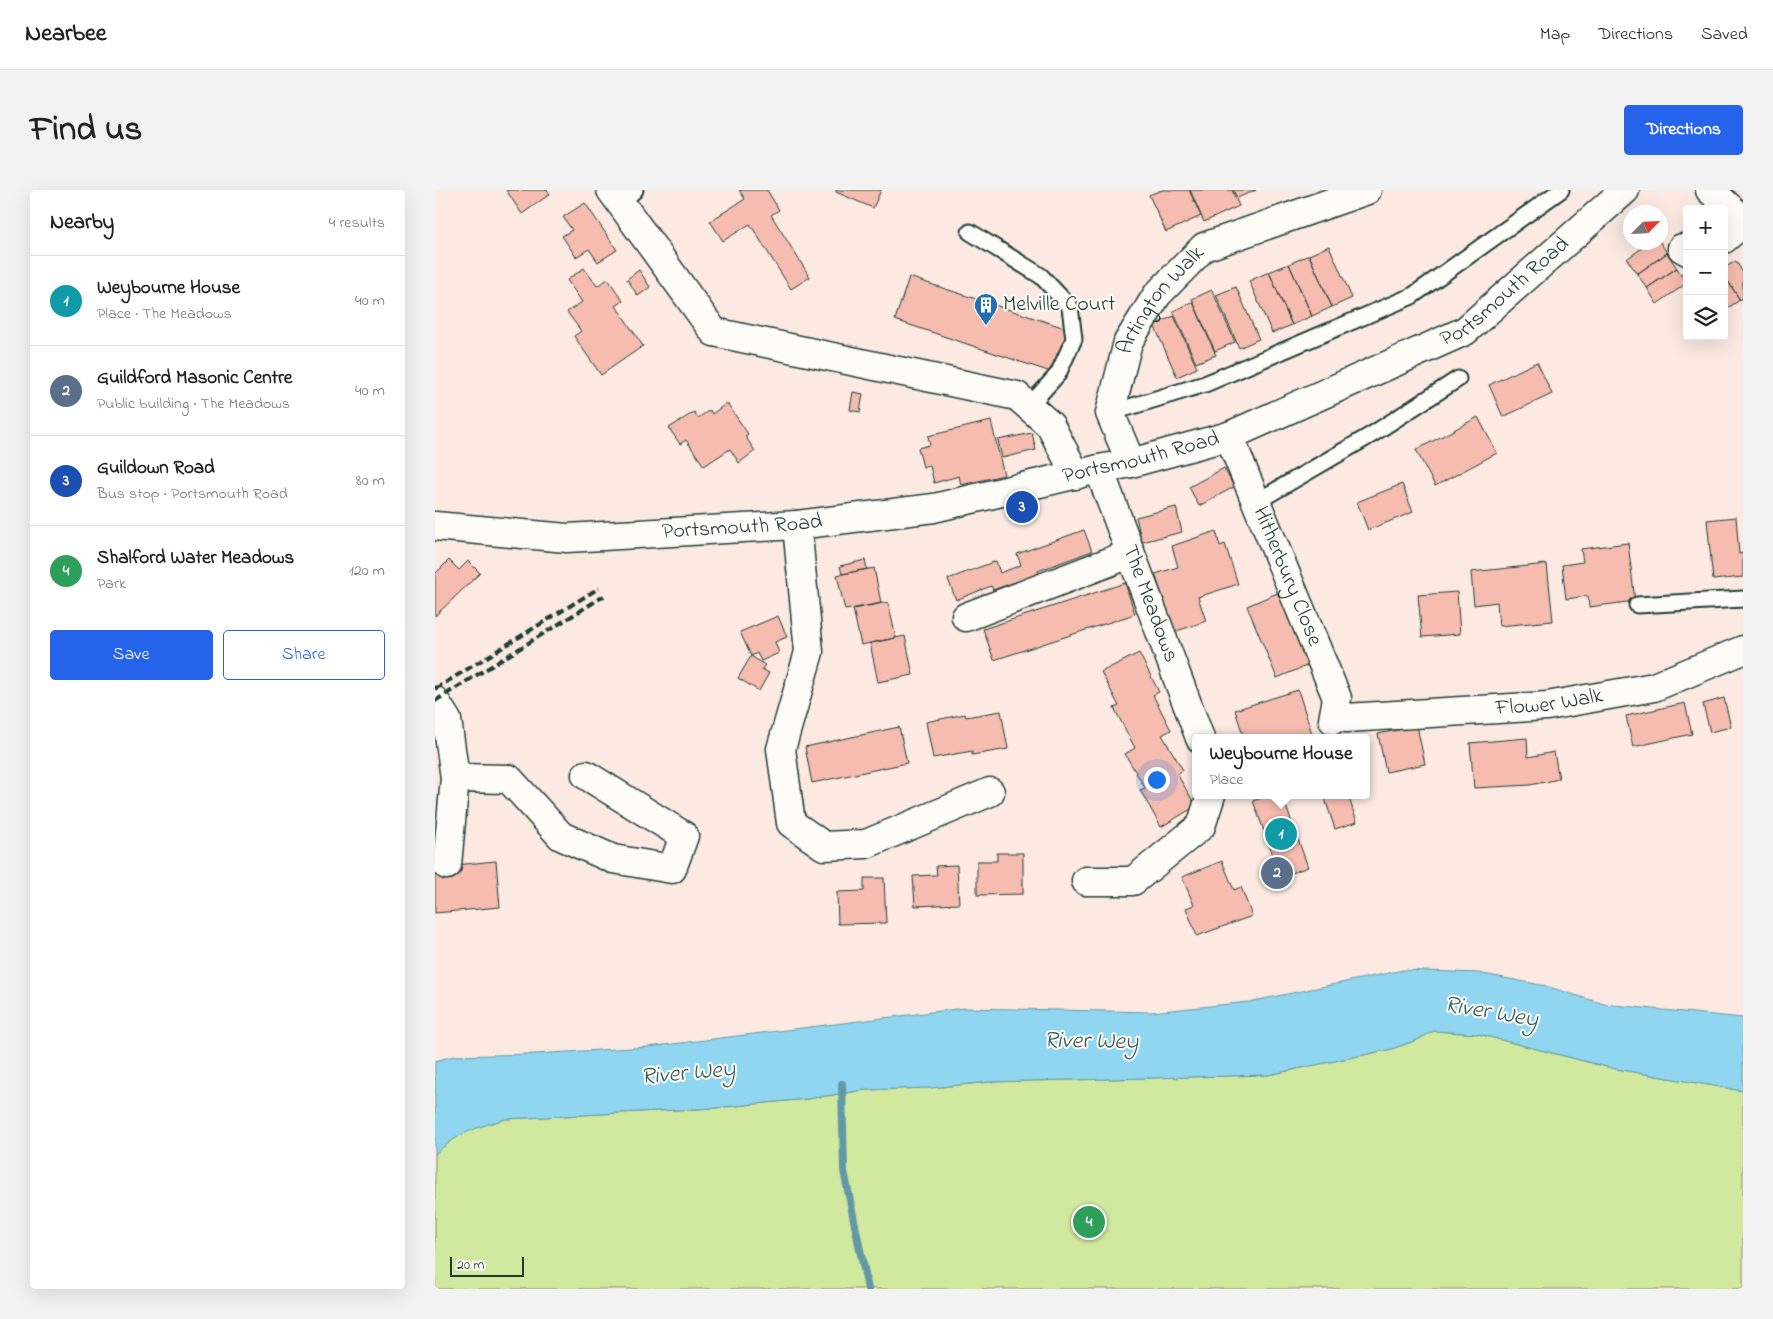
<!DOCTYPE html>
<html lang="en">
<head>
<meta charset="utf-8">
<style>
	body { margin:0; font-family:"Indie Flower",sans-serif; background:#f2f2f2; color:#222 }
	.controls { position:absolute; right:15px; top:15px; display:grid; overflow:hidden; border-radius:5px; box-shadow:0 5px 20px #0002 }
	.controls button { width:45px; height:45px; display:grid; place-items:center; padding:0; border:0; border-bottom:1px solid #e0e0e0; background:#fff; color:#222; font:25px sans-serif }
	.compass { position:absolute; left:1188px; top:15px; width:45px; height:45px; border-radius:50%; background:#fff; box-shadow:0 5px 20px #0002; rotate:66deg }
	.scale { position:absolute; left:15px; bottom:12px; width:74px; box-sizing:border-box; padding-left:5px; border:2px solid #1f3d34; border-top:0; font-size:14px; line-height:18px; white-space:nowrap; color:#1f3d34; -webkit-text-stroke:4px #fdfcf7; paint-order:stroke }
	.you { position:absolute; left:721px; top:589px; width:18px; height:18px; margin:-12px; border:4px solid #fff; border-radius:50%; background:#1a73e8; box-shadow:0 0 0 8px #1a73e833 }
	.badge { display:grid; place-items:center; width:32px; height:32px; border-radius:50%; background:#2563eb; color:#fff; font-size:16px; font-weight:700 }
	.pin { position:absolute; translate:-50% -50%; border:2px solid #fff; box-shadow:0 1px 5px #0006 }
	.popup { position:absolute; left:757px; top:544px; width:178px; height:65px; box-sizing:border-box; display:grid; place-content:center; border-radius:5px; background:#fff; filter:drop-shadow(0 1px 4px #0005); font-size:16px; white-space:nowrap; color:#767676 }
	.popup b { font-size:19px; color:#222 }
	.popup::after { content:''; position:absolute; left:50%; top:100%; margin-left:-10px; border:10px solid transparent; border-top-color:#fff }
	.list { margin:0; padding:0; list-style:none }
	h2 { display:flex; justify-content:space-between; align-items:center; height:65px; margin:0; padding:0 20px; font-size:21px }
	h2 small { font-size:16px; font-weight:400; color:#767676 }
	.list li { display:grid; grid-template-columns:32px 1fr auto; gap:15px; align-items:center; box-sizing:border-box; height:90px; padding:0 20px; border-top:1px solid #e0e0e0 }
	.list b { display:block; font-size:19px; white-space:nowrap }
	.list p { margin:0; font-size:16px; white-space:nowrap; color:#767676 }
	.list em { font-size:16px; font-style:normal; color:#767676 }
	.actions { display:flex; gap:10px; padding:15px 20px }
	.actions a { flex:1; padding:11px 0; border:1px solid #2563eb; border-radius:5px; text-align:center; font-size:18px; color:#2563eb }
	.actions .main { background:#2563eb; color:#fff }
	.icon { flex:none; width:28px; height:28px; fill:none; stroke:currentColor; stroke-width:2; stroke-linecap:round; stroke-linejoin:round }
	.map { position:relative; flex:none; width:1308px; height:1099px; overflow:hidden; border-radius:5px }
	header { display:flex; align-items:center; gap:30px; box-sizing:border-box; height:70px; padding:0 25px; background:#fff; border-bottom:1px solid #e0e0e0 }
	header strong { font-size:24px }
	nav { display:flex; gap:28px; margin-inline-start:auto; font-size:18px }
	.intro { display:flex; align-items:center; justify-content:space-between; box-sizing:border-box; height:120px; padding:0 30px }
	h1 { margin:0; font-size:35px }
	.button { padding:12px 22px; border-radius:5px; background:#2563eb; color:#fff; font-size:18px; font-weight:700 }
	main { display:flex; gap:30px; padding:0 30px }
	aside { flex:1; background:#fff; border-radius:5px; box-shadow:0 5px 20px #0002 }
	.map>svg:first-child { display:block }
</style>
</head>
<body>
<header>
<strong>Nearbee</strong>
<nav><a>Map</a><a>Directions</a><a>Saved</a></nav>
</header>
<div class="intro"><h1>Find us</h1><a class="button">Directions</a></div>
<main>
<aside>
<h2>Nearby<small>4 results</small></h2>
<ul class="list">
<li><span class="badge" style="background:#0f9aa8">1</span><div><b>Weybourne House</b><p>Place · The Meadows</p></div><em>40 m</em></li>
<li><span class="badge" style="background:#5c6f8a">2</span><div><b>Guildford Masonic Centre</b><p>Public building · The Meadows</p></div><em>40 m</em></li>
<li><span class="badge" style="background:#1a4fb4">3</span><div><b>Guildown Road</b><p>Bus stop · Portsmouth Road</p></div><em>80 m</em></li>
<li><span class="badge" style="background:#2e9e5b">4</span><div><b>Shalford Water Meadows</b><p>Park</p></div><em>120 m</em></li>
</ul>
<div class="actions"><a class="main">Save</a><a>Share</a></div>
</aside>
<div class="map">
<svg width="1308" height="1099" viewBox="0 0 1308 1099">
	<rect width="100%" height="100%" fill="#fbe9e2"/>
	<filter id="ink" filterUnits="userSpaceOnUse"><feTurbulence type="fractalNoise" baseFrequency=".02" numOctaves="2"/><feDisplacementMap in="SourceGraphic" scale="10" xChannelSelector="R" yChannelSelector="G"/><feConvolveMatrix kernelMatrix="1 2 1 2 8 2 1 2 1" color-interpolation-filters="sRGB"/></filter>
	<g filter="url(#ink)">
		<path fill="#d1e99f" stroke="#78936a" d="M 999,841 L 1043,844 L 1176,878 L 1308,901 L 1308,1099 L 0,1099 L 0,964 C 24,942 40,937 71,929 L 280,918 L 372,909 L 430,900 L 495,898 L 555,892 L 833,885 L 957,859 L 982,850 Z"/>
		<path fill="#90d6f1" stroke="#6399a5" d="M 968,780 L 1043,783 L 1111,796 L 1169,814 L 1308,828 L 1308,901 L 1176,878 L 1043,844 L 999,841 L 982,850 L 957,859 L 833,885 L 555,892 L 495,898 L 430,900 L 372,909 L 280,918 L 71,929 C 42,937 23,943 0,964 L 0,871 L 19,866 L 100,864 L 213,857 L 530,818 L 717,822 L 814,812 Z"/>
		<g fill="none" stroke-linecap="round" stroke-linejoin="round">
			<path stroke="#6399a5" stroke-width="8" d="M 407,894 L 409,981 L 433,1099"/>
		</g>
		<path fill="#f6bcb0" stroke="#1f3d34" d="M 71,0 L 112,0 L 115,4 L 87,24 Z
			M 304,0 L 332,0 L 344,20 L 336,25 L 375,87 L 356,99 L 315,34 L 288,51 L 275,31 L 310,9 Z
			M 401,0 L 446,0 L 438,18 L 401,2 Z
			M 727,0 L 754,0 L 766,26 L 731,42 L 714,5 Z
			M 755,0 L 797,0 L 804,16 L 769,32 Z
			M 798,0 L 821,0 L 802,8 Z
			M 150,13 L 182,60 L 163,72 L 154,59 L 141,67 L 127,46 L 137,40 L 128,27 Z
			M 1215,52 L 1225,52 L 1232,63 L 1202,84 L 1192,69 Z
			M 894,56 L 917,108 L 897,117 L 874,65 Z
			M 1232,63 L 1242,78 L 1212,98 L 1202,84 Z
			M 874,65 L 897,117 L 877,126 L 854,74 Z
			M 1301,71 L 1308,83 L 1308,108 L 1305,110 L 1289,85 L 1289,78 Z
			M 854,74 L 877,126 L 857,135 L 834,82 Z
			M 149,78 L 162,96 L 173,89 L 188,111 L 181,116 L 208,156 L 166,185 L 139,146 L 146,141 L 132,122 L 147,112 L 132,90 Z
			M 1242,78 L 1252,93 L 1222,114 L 1212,98 Z
			M 204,80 L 215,97 L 203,106 L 192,89 Z
			M 834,82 L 857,135 L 837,143 L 814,91 Z
			M 1289,85 L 1305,110 L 1291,119 L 1289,117 Z
			M 474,87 L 633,139 L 619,183 L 460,130 Z
			M 801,97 L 824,149 L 804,158 L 781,105 Z
			M 777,100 L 800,152 L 780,161 L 757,109 Z
			M 758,112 L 781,165 L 761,173 L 738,121 Z
			M 739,126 L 762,178 L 742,187 L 719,135 Z
			M 1102,172 L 1117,204 L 1068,227 L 1054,195 Z
			M 418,202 L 428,204 L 425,222 L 415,220 Z
			M 292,213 L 313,244 L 310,246 L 320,261 L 304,273 L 295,259 L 269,276 L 251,250 L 245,254 L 234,238 L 259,222 L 263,228 L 275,220 L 277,224 Z
			M 1043,227 L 1062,263 L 1000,296 L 981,260 Z
			M 556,231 L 569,285 L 526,295 L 524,286 L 499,293 L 495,276 L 488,277 L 483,258 L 495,255 L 493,246 Z
			M 597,243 L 601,260 L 567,268 L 563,250 Z
			M 789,278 L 799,297 L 764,316 L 754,297 Z
			M 967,294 L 978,322 L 933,340 L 922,312 Z
			M 741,317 L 747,342 L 707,352 L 701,327 Z
			M 1301,327 L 1304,364 L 1308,363 L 1308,387 L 1278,390 L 1272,330 Z
			M 649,340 L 657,361 L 603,381 L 604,384 L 558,400 L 556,396 L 521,410 L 513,389 L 561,371 L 565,383 L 586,375 L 582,364 Z
			M 781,341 L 785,356 L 790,354 L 803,394 L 763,407 L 771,431 L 739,442 L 720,384 L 743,377 L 737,356 Z
			M 1193,353 L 1200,411 L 1154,417 L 1153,406 L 1131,409 L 1127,375 L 1148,372 L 1146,359 Z
			M 14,370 L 24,380 L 33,371 L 45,383 L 0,426 L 0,384 Z
			M 430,370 L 432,379 L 407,384 L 405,376 Z
			M 1112,374 L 1118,431 L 1064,436 L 1062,412 L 1039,415 L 1036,382 Z
			M 439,378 L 446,413 L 410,420 L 402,385 Z
			M 690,393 L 700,424 L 559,470 L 548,439 Z
			M 847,401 L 878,473 L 842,488 L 812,416 Z
			M 1022,402 L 1025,444 L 987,447 L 983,405 Z
			M 453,412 L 461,448 L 426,455 L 418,419 Z
			M 343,426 L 352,447 L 340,452 L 344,463 L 326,471 L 322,463 L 316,466 L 305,442 Z
			M 470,446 L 478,485 L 443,492 L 435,453 Z
			M 704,463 L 724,502 L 718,505 L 736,540 L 727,545 L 748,580 L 742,584 L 761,616 L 726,637 L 705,600 L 710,598 L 690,564 L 700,558 L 679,518 L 684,516 L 666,482 Z
			M 316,466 L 330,475 L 327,479 L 334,483 L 324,501 L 303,488 Z
			M 863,500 L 877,544 L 865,548 L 809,548 L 800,520 Z
			M 1289,508 L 1296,537 L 1275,542 L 1268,514 Z
			M 1250,513 L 1257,544 L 1198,557 L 1191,526 Z
			M 566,521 L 573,559 L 537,565 L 537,561 L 498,568 L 491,532 L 530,524 L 531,527 Z
			M 982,536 L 990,574 L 951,582 L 943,544 Z
			M 464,537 L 472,573 L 377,593 L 370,557 Z
			M 1092,548 L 1093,567 L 1119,562 L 1124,589 L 1095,595 L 1039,598 L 1035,553 Z
			M 834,605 L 847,605 L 873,677 L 846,687 L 818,611 Z
			M 900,605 L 913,605 L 922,632 L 900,639 L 890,609 Z
			M 562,663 L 588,663 L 588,704 L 542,705 L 542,671 L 562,671 Z
			M 61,671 L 65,717 L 0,723 L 0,677 Z
			M 787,671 L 799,700 L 806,697 L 817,726 L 762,746 L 751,718 L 759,715 L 747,687 Z
			M 522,675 L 524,714 L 480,716 L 478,686 L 502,685 L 501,676 Z
			M 429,688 L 449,688 L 451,733 L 403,734 L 402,702 L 429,701 Z"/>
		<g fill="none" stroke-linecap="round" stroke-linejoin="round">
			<g stroke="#1f3d34" stroke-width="19">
				<path id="service" d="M 185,13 L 200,0
					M 535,42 L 606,86 L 635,117 L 639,149 L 623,184 L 594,216
					M 675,223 L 770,194 L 977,106 L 1126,0
					M 821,312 L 936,245 L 1023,189
					M 1202,415 L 1308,409"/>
			</g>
			<g stroke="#1f3d34" stroke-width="31">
				<g id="minor">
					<path d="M 176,0 L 279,142 L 582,206 L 615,235 L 641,285"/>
					<path d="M 1275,0 L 1308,30"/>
					<path d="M 1289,49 L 1308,33"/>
					<path d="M 1247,58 L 1252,61"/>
					<path id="s1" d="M 794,246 L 902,508 L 898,530"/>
					<path id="s2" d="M 696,273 L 675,223 L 693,152 L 722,105 L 769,57 L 932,0"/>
					<path id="s3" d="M 664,279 L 765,548"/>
					<path d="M 362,335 L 374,462 L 346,559 L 356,633 L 389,656 L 431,654 L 555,602"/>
					<path d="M 531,427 L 695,364"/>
					<path d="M 0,511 L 12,530 L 20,588"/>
					<path id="s4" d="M 911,528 L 1112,516 L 1219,497 L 1308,460"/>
					<path d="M 12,675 L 20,588 L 74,589 L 126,646 L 178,669 L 237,679 L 249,646 L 151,585"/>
					<path d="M 651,691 L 698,691 L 766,636 L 776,605"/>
				</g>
			</g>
			<g stroke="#1f3d34" stroke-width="31">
				<g id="primary">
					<path id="s5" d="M 0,336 L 132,348 L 362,335 L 499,318 L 664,279 L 696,273 L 794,246 L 1030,141 L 1190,0"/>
				</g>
			</g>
			<use href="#service" stroke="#fdfcf7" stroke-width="15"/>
			<use href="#minor" stroke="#fdfcf7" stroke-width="28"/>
			<use href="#primary" stroke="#fdfcf7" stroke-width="28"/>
			<path stroke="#1f3d34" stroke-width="4" stroke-dasharray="8 4" stroke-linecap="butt" d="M 0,499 L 164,398
				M 0,511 L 169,406"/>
		</g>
	</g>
	<defs>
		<g id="building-pin" transform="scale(1.25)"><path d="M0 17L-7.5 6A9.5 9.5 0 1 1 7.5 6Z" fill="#1f6fb2" stroke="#fdfcf7"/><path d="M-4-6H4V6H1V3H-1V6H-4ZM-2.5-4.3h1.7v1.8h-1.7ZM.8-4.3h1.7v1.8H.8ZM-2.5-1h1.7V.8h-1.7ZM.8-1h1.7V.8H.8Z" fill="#fff"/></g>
	</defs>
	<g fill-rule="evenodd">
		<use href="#building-pin" x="551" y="115"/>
	</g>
	<g text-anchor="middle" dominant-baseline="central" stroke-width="4" stroke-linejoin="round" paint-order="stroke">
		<g font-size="22" fill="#1f3d34" stroke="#fdfcf7">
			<text stroke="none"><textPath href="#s5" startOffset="1118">Portsmouth Road</textPath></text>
			<text stroke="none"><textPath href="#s2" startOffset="181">Artington Walk</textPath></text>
			<text stroke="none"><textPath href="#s5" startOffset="714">Portsmouth Road</textPath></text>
			<text stroke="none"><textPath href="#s5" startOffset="308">Portsmouth Road</textPath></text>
			<text stroke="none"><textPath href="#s1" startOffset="152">Hitherbury Close</textPath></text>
			<text stroke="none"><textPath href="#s3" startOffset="144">The Meadows</textPath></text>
			<text stroke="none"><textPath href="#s4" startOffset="204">Flower Walk</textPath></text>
		</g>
		<g font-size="22" fill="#1f3d34" stroke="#fdfcf7" text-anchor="start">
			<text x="568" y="115">Melville Court</text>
		</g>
		<g font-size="24" font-style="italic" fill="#365c5a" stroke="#fdfcf7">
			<text transform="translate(1056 823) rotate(10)">River Wey</text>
			<text transform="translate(656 852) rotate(1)">River Wey</text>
			<text transform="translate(253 884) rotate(-5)">River Wey</text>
		</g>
	</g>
</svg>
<div class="controls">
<button>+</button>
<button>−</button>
<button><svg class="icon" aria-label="layers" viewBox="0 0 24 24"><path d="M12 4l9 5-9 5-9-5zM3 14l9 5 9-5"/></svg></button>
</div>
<svg class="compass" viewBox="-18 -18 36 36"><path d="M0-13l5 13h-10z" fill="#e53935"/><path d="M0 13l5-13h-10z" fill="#767676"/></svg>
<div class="scale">20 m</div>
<div class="you"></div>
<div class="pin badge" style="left:846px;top:644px;background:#0f9aa8">1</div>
<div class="popup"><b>Weybourne House</b>Place</div>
<div class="pin badge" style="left:842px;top:683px;background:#5c6f8a">2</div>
<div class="pin badge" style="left:587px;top:317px;background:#1a4fb4">3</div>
<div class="pin badge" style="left:654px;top:1032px;background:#2e9e5b">4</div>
</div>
</main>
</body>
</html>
